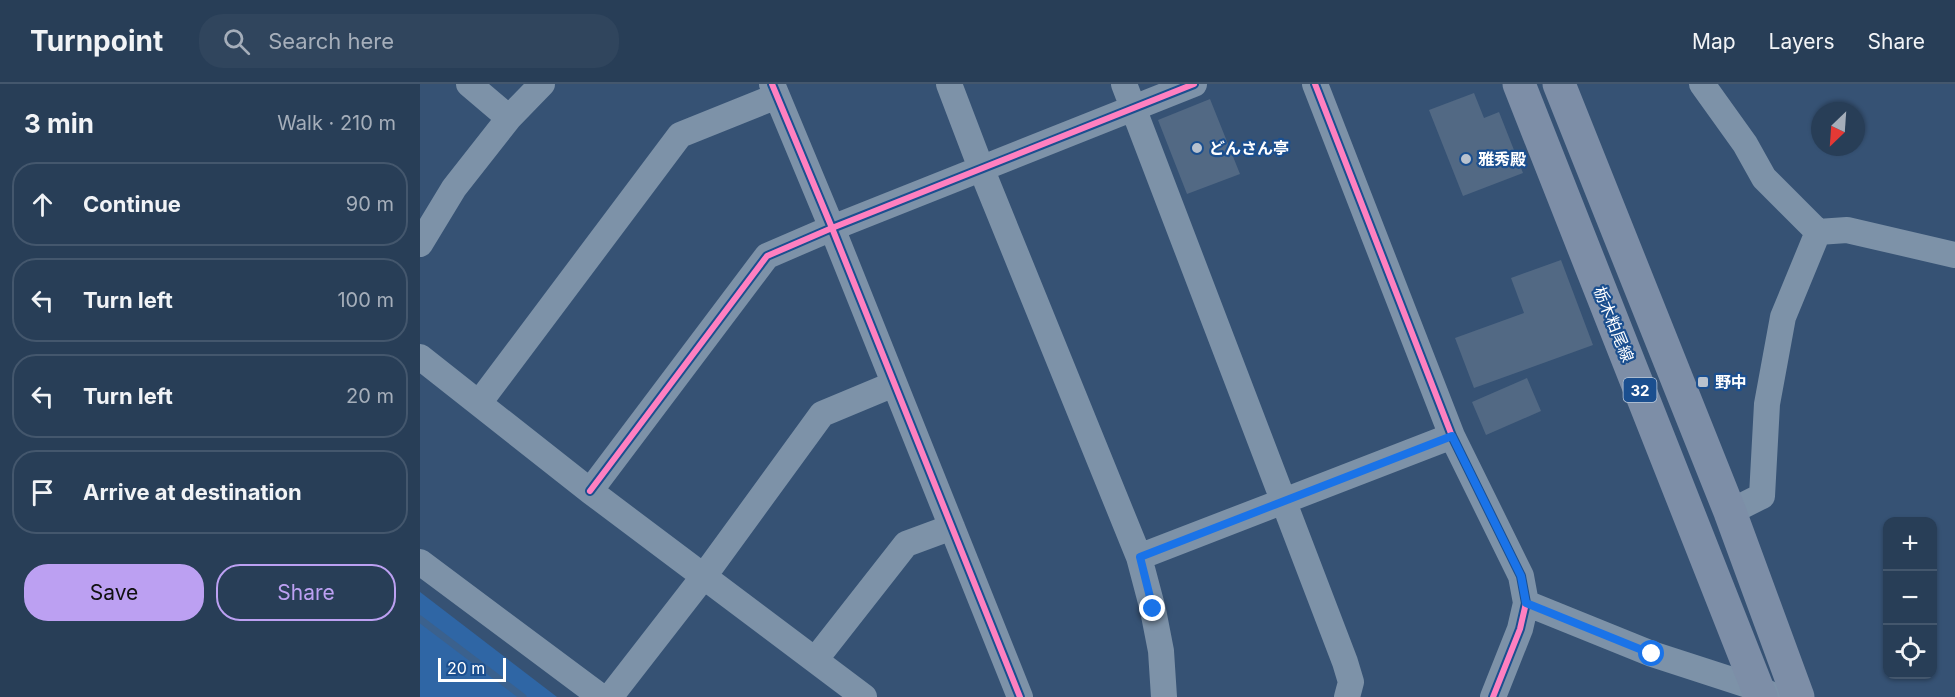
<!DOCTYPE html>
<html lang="en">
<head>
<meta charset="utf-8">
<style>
	body { margin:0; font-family:Inter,"Noto Sans JP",sans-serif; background:#30455d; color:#f1f3f6 }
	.controls { position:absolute; right:18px; bottom:18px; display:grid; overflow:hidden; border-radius:12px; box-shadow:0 2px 4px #0004 }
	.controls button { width:54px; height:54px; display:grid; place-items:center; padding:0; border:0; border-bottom:2px solid #44576d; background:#283e57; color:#f1f3f6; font:30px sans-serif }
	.compass { position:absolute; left:1391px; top:18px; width:54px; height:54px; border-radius:50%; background:#283e57; box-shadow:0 2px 4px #0004; rotate:205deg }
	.scale { position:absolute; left:18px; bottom:15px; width:68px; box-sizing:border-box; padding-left:6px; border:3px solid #fff; border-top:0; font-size:16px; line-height:21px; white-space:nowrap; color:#fff; -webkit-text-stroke:4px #1b4f8f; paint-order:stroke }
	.stop { position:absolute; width:18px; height:18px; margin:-14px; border:4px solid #1a73e8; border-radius:50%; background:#fff }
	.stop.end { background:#1a73e8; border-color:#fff; box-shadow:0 2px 6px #0008 }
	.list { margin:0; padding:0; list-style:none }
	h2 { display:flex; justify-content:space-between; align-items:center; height:78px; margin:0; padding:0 24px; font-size:26px }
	h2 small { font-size:20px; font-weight:400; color:#a5aeba }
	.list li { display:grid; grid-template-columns:39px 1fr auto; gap:18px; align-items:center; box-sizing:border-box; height:84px; margin:0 12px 12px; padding:0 12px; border:2px solid #44576d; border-radius:24px }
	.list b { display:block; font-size:22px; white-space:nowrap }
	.list em { font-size:20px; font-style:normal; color:#a5aeba }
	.actions { display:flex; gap:12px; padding:18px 24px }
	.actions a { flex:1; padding:14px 0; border:2px solid #bca0f2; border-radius:24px; text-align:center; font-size:21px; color:#bca0f2 }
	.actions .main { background:#bca0f2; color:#111 }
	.icon { flex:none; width:33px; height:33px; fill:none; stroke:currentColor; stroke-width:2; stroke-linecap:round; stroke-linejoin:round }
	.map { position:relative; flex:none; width:1535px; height:613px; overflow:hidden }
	header { display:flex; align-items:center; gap:36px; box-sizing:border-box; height:84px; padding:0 30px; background:#283e57; border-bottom:2px solid #44576d }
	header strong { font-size:28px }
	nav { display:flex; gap:33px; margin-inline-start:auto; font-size:21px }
	.search { width:420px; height:54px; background:#30455d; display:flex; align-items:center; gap:15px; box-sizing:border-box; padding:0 21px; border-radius:24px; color:#a5aeba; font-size:22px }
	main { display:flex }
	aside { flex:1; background:#283e57 }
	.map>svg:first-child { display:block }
</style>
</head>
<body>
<header>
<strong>Turnpoint</strong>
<div class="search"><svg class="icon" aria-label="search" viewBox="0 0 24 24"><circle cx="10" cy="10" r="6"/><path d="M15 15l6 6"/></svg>Search here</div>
<nav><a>Map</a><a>Layers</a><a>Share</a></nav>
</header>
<main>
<aside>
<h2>3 min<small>Walk · 210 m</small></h2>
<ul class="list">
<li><svg class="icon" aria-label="ahead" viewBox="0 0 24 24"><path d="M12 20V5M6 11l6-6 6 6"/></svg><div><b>Continue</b></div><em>90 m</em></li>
<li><svg class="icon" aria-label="left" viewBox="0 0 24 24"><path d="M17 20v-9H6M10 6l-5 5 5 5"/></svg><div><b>Turn left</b></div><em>100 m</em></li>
<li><svg class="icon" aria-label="left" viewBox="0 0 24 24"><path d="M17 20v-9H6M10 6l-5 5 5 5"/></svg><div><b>Turn left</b></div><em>20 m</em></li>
<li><svg class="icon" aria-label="arrive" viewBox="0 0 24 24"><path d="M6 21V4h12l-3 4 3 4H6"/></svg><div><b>Arrive at destination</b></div></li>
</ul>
<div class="actions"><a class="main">Save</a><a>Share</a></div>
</aside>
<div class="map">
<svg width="1535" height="613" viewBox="0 0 1535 613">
	<rect width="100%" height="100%" fill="#365274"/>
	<path fill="#2f66a5" d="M 0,508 L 137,613 L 0,613 Z"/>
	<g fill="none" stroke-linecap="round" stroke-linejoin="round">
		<path stroke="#3b618d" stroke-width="7" d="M 0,535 L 103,613"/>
	</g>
	<path fill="#526984" d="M 1054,9 L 1064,34 L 1079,28 L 1103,89 L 1043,112 L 1009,26 Z
		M 790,15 L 820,90 L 767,110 L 738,36 Z
		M 1141,176 L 1173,261 L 1054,304 L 1035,254 L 1104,229 L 1091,194 Z
		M 1107,294 L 1121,327 L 1066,351 L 1052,318 Z"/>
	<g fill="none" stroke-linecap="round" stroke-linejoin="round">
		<path stroke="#7d92a8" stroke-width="26" d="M 49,0 L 89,34
			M 352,0 L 412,144 L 600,613
			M 529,0 L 561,84 L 719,473 L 733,526 L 741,567 L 744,613
			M 704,0 L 925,578 L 931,598 L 927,613
			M 895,0 L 1032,352 L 1101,492 L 1106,519 L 1100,545 L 1073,613
			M 1282,0 L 1325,60 L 1344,94 L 1398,148 L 1427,146 L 1535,171
			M 0,160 L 34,104 L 89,34 L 122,0
			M 0,273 L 170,407 L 444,613
			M 59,319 L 260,51 L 357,12
			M 170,407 L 347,172 L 412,144 L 774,0
			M 1310,428 L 1342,412 L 1347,320 L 1363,233 L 1398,148
			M 719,473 L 1032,352
			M 0,478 L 181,613
			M 1106,519 L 1232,570 L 1337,604 L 1350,610
			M 395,576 L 486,460 L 532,443
			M 190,613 L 284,492 L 402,330 L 474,300"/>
		<path stroke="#7d8ea7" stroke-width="33" d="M 1099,0 L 1341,613
			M 1139,0 L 1310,428 L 1378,613"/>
		<g stroke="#1b4f8f" stroke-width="10">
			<path id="cycleway" d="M 352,0 L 412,144 L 600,613
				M 895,0 L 1032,352 L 1101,492 L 1106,519 L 1100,545 L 1073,613
				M 170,407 L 347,172 L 412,144 L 774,0"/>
		</g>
		<use href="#cycleway" stroke="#ff80c0" stroke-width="6"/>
	</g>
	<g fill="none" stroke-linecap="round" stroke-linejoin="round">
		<path stroke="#1a73e8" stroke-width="8" d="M 733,525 L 720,473 L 1032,352 L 1101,492 L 1106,519 L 1232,570"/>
	</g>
	<g fill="#b9c2ce" stroke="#1b4f8f" stroke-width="2">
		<circle cx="777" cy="64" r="6"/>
		<circle cx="1046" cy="75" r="6"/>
		<rect x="1277" y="292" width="12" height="12" rx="3"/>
	</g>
	<g text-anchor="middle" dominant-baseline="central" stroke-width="4.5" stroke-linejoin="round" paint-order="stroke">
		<rect fill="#1b4f8f" stroke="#bbcadd" stroke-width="1.5" x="1203.5" y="294" width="33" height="24" rx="4.5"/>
		<g font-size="15" font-weight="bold" fill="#fff">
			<text x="1220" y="306">32</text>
		</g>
		<g font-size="16" font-weight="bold" fill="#fff" stroke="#1b4f8f" text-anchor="start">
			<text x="789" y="64">どんさん亭</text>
			<text x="1058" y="75">雅秀殿</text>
			<text x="1295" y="298">野中</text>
		</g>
		<g font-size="16" fill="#fff" stroke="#1b4f8f">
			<text transform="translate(1194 240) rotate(68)">栃木粕尾線</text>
		</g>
	</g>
</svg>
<div class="controls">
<button>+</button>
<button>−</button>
<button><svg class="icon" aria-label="locate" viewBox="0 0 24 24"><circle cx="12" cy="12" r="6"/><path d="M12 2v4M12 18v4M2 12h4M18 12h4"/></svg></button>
</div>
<svg class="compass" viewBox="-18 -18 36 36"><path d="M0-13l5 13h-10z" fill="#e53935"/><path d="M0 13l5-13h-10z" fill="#a5aeba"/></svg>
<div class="scale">20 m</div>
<div class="stop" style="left:1232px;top:570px"></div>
<div class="stop end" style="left:733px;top:525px"></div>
</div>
</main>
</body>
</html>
